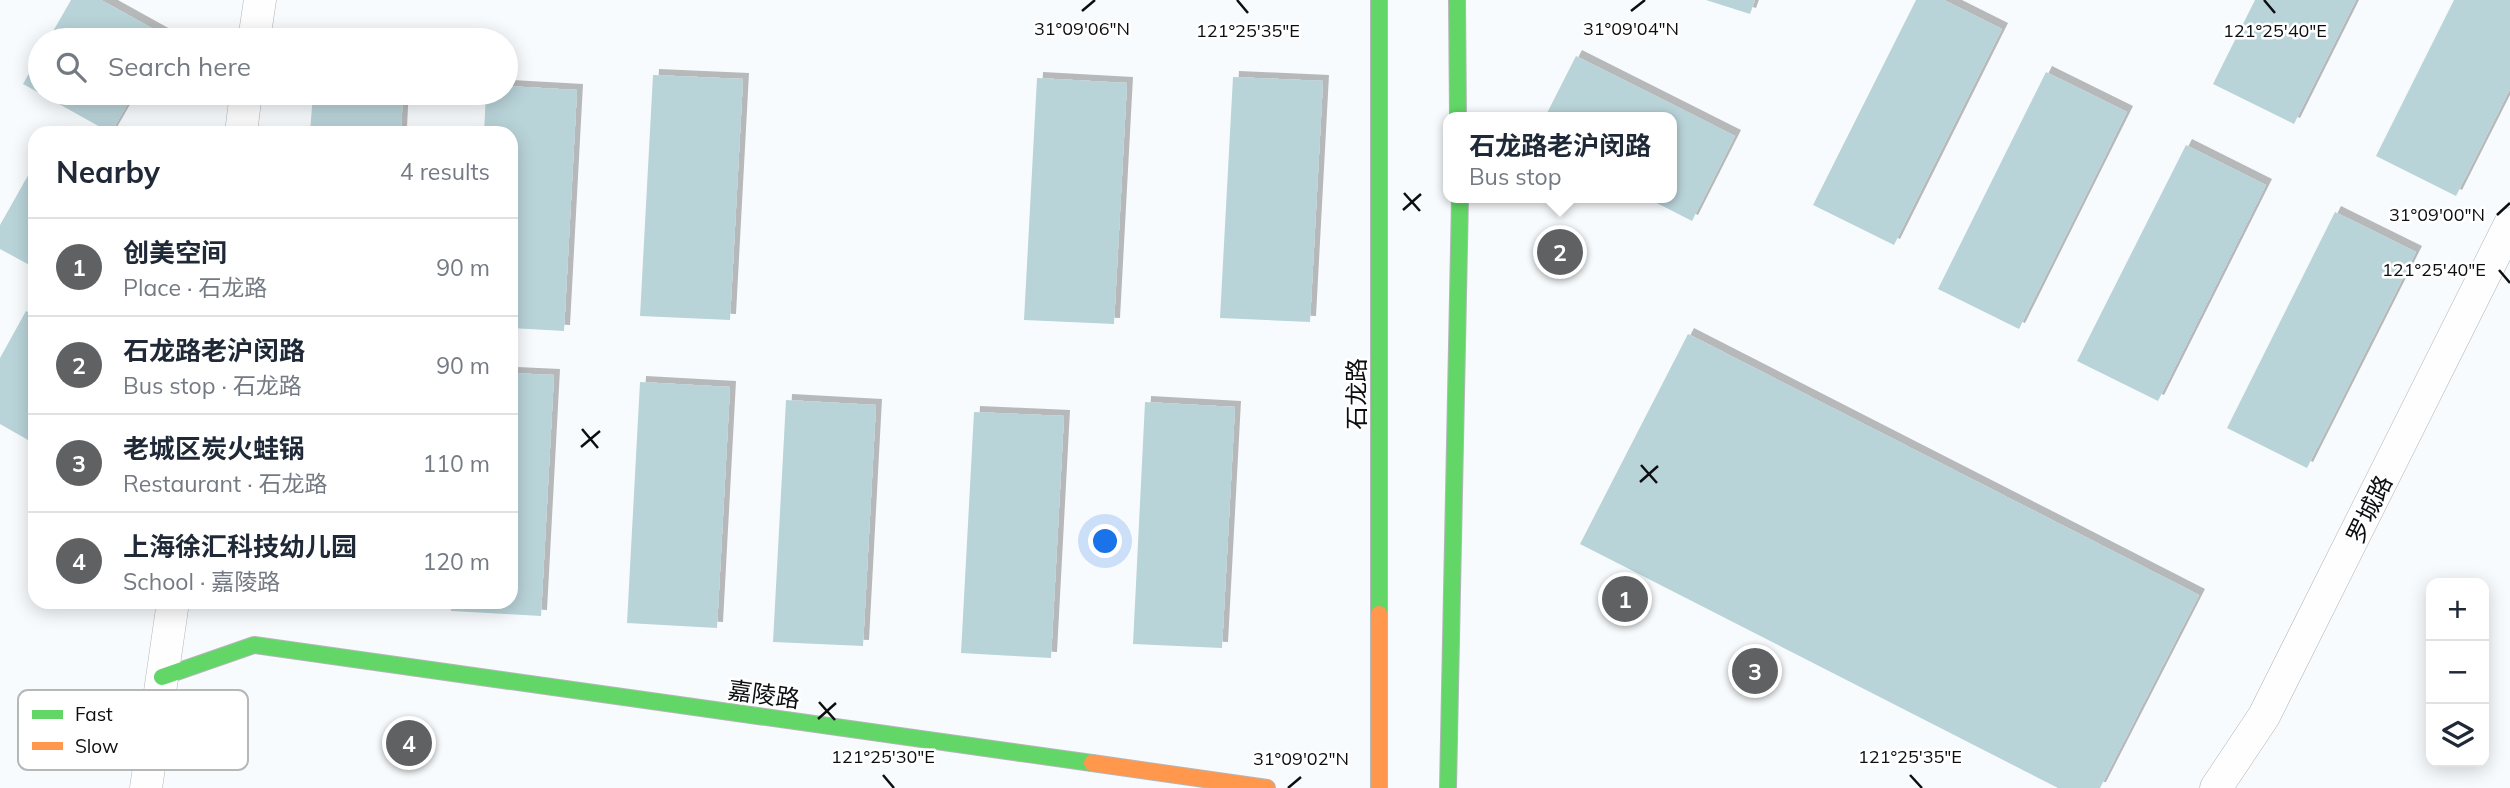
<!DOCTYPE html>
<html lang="en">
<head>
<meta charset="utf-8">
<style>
	body { margin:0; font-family:Mulish,"Noto Sans SC",sans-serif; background:#f6f6f7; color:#1f2937 }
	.controls { position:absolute; right:21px; bottom:21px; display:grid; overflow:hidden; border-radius:14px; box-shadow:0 4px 18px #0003 }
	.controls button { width:63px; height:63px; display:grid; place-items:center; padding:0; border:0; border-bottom:2px solid #e0e1e3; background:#fff; color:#1f2937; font:35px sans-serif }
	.you { position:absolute; left:1106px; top:542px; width:24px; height:24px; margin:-18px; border:5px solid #fff; border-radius:50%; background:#1a73e8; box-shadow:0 0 0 10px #1a73e833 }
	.badge { display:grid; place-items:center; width:46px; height:46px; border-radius:50%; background:#5f6163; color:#fff; font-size:23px; font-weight:700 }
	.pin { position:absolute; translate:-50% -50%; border:4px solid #fff; box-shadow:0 2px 7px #0006 }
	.popup { position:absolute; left:1443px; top:112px; width:234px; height:91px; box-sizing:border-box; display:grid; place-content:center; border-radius:14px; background:#fff; filter:drop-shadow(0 2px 5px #0005); font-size:23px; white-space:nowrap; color:#747a83 }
	.popup b { font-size:26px; color:#1f2937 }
	.popup::after { content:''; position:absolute; left:50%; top:100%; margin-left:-14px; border:14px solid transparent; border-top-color:#fff }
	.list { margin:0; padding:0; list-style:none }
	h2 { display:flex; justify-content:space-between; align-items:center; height:91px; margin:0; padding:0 28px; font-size:30px }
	h2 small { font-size:23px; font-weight:400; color:#747a83 }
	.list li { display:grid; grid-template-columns:46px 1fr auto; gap:21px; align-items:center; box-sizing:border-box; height:98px; padding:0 28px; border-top:2px solid #e0e1e3 }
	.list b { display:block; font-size:26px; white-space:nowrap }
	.list p { margin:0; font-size:23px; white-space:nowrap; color:#747a83 }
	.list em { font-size:23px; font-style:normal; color:#747a83 }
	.icon { flex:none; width:38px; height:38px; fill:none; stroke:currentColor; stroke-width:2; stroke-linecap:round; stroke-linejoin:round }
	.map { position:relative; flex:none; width:2510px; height:788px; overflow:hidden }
	.search { position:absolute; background:#fff; box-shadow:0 4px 18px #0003; left:28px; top:28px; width:490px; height:77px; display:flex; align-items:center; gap:18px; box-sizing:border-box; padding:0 24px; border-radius:38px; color:#747a83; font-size:26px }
	.panel { position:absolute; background:#fff; box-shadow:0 4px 18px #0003; left:28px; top:126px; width:490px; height:483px; border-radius:21px }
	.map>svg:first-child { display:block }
</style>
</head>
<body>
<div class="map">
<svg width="2510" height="788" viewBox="0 0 2510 788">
	<defs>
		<filter id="shadow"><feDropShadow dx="6" dy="-6" stdDeviation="0" flood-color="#0004"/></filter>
	</defs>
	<rect width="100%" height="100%" fill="#f8fbfd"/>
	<path fill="#b9d4d9" filter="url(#shadow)" d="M 71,0 L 101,0 L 166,36 L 163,40 L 48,40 Z
		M 1706,0 L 1755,0 L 1750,14 Z
		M 1916,0 L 1944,0 L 2002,29 L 1894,245 L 1813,205 Z
		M 2255,0 L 2356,0 L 2294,124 L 2213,84 Z
		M 2454,0 L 2510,0 L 2510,89 L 2456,196 L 2376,156 Z
		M 40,54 L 40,93 L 134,93 L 111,133 L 23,84 Z
		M 1576,56 L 1735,136 L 1692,221 L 1647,198 L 1672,198 L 1672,117 L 1545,117 Z
		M 2046,72 L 2127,112 L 2019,329 L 1938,289 Z
		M 653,75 L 743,79 L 730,320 L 640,316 Z
		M 1233,77 L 1323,81 L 1310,322 L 1220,318 Z
		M 1037,78 L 1127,83 L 1114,324 L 1024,320 Z
		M 506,86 L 577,90 L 564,331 L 511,328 L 511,133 L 484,133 L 486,93 L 506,93 Z
		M 313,93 L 403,93 L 401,133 L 310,133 Z
		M 2186,145 L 2266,185 L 2158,401 L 2077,361 Z
		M 35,163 L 35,268 L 0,249 L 0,225 Z
		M 2335,212 L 2416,252 L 2307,468 L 2227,428 Z
		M 26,311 L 35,316 L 35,444 L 0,424 L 0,358 Z
		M 1688,334 L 2199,595 L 2100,788 L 2058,788 L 1580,544 Z
		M 511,373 L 554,375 L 541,616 L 451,611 L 451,602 L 511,602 Z
		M 640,382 L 730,387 L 717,628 L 627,623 Z
		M 786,400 L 876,405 L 863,646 L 773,642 Z
		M 1145,402 L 1235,407 L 1222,648 L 1133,644 Z
		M 974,412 L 1064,416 L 1051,658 L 961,653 Z"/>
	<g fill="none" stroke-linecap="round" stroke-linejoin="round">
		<g stroke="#b4b6b8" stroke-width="33">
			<path id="street" d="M 254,40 L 260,0
				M 241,133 L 246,93
				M 146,788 L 173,602
				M 2216,788 L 2264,716 L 2510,224"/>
		</g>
		<g stroke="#b4b6b8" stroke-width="18">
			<path id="fast" d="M 1379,0 L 1379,614
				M 1457,0 L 1458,117
				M 162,677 L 254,645 L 1092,763
				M 1448,788 L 1460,198"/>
		</g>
		<g stroke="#b4b6b8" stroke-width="18">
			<path id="slow" d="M 1379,614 L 1379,788
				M 1092,763 L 1267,788"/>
		</g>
		<use href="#street" stroke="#fefeff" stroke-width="32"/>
		<use href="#fast" stroke="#63d668" stroke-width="16"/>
		<use href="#slow" stroke="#ff974d" stroke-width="16"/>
	</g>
	<path fill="none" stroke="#0c0e10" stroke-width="2.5" d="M 1237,0 L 1248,13M 2264,0 L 2275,13M 1082,11 L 1095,0M 1631,11 L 1645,0M 1404,193 L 1420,211M 1403,210 L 1421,194M 2497,215 L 2510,203M 2499,270 L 2510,283M 582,429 L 598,448M 581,447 L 600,431M 1641,465 L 1657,483M 1640,482 L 1658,466M 819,702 L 835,720M 818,719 L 836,703M 883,775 L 894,788M 1910,775 L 1922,788M 1288,788 L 1301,777"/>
	<g text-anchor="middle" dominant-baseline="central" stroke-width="5" stroke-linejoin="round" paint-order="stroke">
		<g font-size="24" fill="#0c0e10" stroke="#fff">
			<text transform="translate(1356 394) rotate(-90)">石龙路</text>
			<text transform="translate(2369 509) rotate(-64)">罗城路</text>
			<text transform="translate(764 694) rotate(8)">嘉陵路</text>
		</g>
	</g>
	<rect x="18" y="690" width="230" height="80" rx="10" fill="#fff" stroke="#b6b7b7" stroke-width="2"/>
	<rect x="32" y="710" width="31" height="9" fill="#63d668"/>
	<rect x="32" y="742" width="31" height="8" fill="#ff974d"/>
	<g font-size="19" fill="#0c0e10">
		<text x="75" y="721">Fast</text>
		<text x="75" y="753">Slow</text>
	</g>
	<g font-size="18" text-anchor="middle" fill="#0c0e10" stroke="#fff" stroke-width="5" stroke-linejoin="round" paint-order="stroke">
		<text x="1082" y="35">31°09'06"N</text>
		<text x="1631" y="35">31°09'04"N</text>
		<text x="2275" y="37">121°25'40"E</text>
		<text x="1248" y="37">121°25'35"E</text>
		<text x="2437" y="221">31°09'00"N</text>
		<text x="2434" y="276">121°25'40"E</text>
		<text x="883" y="763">121°25'30"E</text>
		<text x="1910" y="763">121°25'35"E</text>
		<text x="1301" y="765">31°09'02"N</text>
	</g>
</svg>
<div class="controls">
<button>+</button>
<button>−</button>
<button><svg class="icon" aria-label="layers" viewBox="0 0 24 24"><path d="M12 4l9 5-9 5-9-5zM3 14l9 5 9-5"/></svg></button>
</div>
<div class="you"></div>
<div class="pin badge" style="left:1625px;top:599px">1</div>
<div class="pin badge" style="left:1560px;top:252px">2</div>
<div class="popup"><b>石龙路老沪闵路</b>Bus stop</div>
<div class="pin badge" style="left:1755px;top:671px">3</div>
<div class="pin badge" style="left:409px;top:743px">4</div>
<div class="search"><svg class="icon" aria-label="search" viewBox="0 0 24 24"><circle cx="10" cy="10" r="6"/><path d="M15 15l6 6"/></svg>Search here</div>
<section class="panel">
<h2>Nearby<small>4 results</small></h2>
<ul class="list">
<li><span class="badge">1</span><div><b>创美空间</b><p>Place · 石龙路</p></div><em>90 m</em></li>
<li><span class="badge">2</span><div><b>石龙路老沪闵路</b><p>Bus stop · 石龙路</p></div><em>90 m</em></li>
<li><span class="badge">3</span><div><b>老城区炭火蛙锅</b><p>Restaurant · 石龙路</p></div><em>110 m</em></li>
<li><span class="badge">4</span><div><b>上海徐汇科技幼儿园</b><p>School · 嘉陵路</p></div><em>120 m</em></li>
</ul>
</section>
</div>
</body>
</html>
